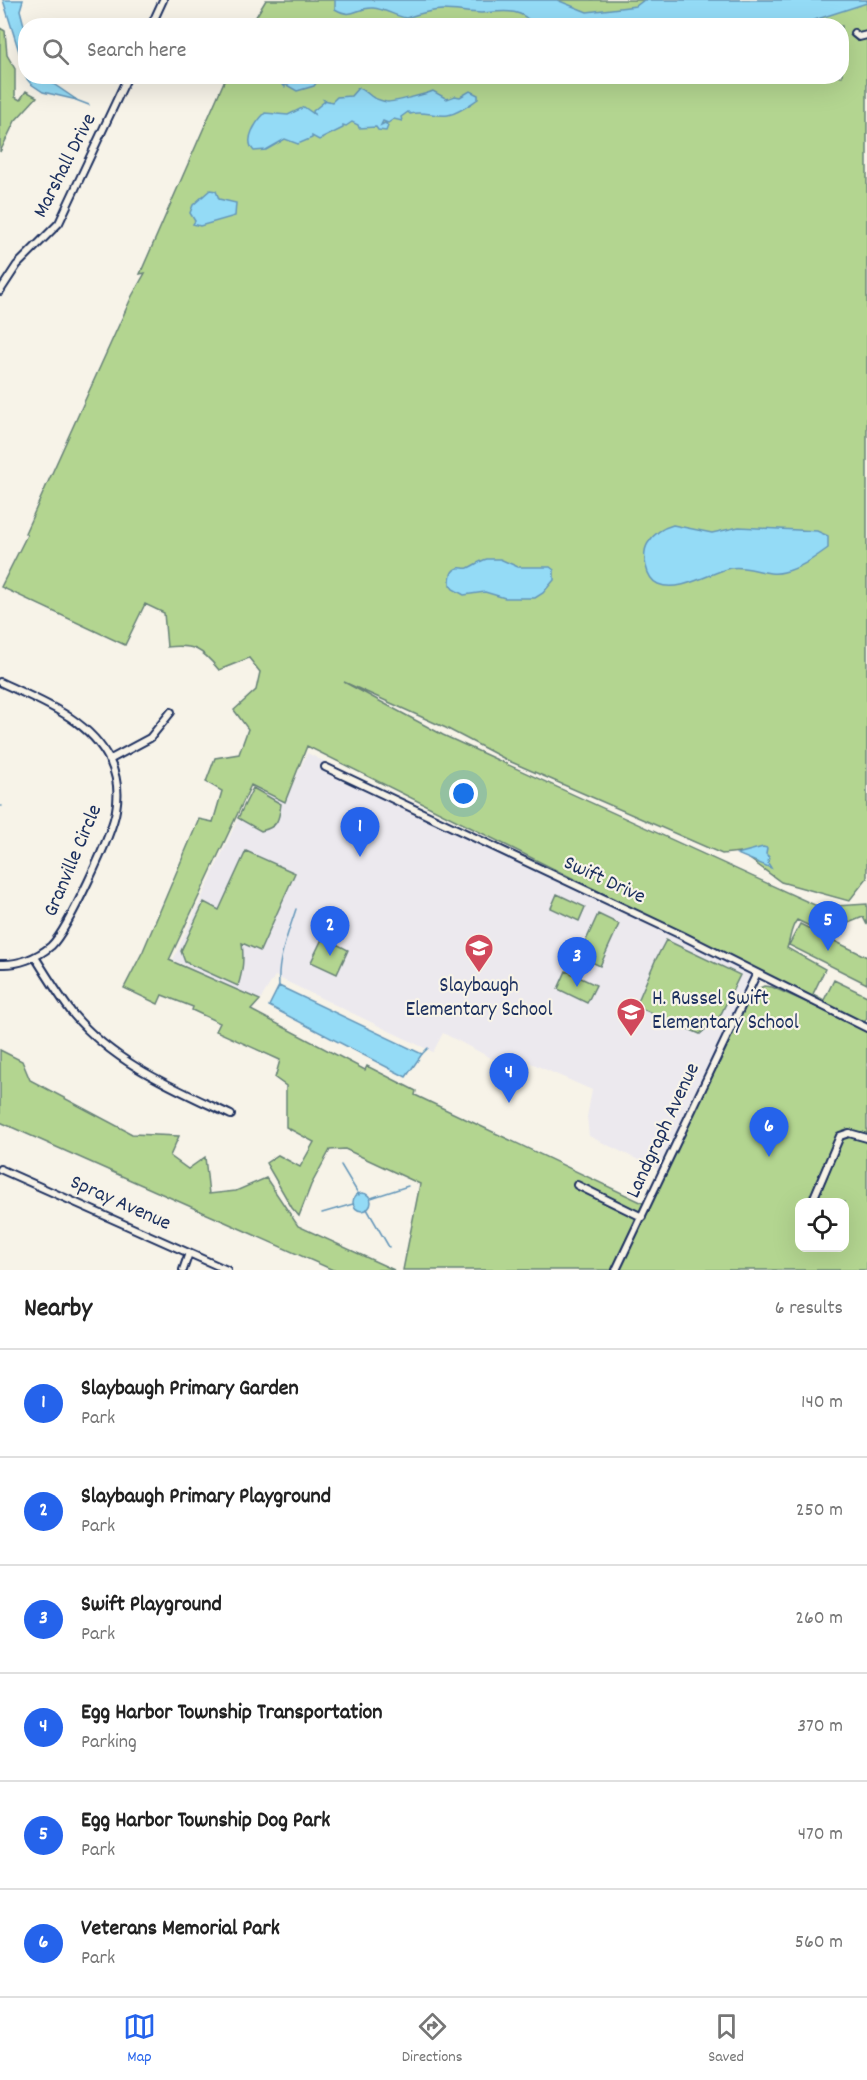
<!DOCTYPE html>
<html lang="en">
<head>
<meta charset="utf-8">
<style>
	body { margin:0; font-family:Dekko,sans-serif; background:#f6f6f6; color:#222 }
	.controls { position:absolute; right:18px; bottom:18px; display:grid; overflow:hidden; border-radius:12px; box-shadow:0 6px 24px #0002 }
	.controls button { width:54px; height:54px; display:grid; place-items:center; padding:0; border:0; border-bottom:2px solid #e0e0e0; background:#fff; color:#222; font:30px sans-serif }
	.you { position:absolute; left:464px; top:794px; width:21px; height:21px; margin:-15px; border:4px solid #fff; border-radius:50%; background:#1a73e8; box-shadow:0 0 0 9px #1a73e833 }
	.badge { display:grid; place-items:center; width:39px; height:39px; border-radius:50%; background:#2563eb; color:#fff; font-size:20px; font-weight:700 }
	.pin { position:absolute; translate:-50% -50px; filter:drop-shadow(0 2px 3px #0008) }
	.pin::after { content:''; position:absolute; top:32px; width:21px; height:18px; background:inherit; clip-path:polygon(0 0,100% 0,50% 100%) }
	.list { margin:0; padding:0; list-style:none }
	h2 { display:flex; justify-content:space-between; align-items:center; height:78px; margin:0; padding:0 24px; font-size:26px }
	h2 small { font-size:20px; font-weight:400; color:#767676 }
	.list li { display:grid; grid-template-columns:39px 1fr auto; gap:18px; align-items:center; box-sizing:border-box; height:108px; padding:0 24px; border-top:2px solid #e0e0e0 }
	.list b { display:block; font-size:22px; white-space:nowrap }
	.list p { margin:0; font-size:20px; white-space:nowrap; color:#767676 }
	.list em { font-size:20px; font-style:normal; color:#767676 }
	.icon { flex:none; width:33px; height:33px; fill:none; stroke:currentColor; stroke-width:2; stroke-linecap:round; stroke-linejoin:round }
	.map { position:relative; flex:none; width:867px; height:1270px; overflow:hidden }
	.search { position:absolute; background:#fff; box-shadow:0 6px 24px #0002; left:18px; right:18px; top:18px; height:66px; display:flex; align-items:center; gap:15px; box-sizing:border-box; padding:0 21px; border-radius:24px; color:#767676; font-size:22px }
	.sheet { height:726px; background:#fff }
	nav { display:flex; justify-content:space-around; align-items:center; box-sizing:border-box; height:84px; border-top:2px solid #e0e0e0; background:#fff; font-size:16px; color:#767676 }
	nav a { display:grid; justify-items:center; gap:3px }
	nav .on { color:#2563eb }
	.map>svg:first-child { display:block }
</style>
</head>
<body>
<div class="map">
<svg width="867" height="1270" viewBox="0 0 867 1270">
	<rect width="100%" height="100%" fill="#f7f3e8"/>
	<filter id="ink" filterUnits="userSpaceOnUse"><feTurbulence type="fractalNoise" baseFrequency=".0167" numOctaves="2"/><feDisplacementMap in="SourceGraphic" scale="12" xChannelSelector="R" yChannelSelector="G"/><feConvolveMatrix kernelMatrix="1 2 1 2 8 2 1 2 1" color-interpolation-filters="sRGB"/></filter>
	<g filter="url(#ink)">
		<path fill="#ece9ee" d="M 307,753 L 425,810 L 452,826 L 757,973 L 663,1172 L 589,1136 L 587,1117 L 592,1090 L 524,1060 L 518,1072 L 443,1033 L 433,1052 L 275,976 L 260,1000 L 173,960 L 253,786 L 285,802 Z"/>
		<path fill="#b3d590" stroke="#678277" stroke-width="1.5" fill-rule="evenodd" d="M 266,0 L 867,0 L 867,878 L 849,901 L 781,882 L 740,852 L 722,854 L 509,761 L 446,728 L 344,682 L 443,735 L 819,907 L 867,904 L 867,925 L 863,917 L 824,933 L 797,920 C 790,928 791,938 787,948 L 825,969 L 813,994 L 824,1000 L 834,980 L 867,996 L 867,1018 L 865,1021 L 867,1025 L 307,746 L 285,802 L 251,785 L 169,960 L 260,1000 L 251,1010 L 365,1070 L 367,1066 L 416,1091 L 415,1095 L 647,1205 L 713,1067 L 717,1068 L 753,991 L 764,986 L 772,987 L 867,1029 L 867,1270 L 403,1270 L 420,1184 L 345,1149 L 330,1150 L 311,1185 L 299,1216 L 292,1208 L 266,1163 L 278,1155 L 300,1167 L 314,1142 L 286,1127 L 286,1086 L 275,1078 L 280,1060 L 216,1031 L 220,1023 L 192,1010 L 193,1007 L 162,995 L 158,1004 L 124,988 L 143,951 L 199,819 L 213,822 L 222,791 L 206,782 L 215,758 L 239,754 L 248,729 L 234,710 L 256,690 L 260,672 L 249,658 L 219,670 C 202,649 194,644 167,647 L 164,613 L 145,604 L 125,645 L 1,587 L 27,535 L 25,533 L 132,296 L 145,273 L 140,274 L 226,77 L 842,76 L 842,26 L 251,25 ZM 800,1202 L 844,1202 L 844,1248 L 800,1248 Z
			M 0,28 L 5,31 L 7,55 L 15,69 L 15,97 L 20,100 L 26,91 L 37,97 L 15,121 L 0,152 Z
			M 253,788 L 281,804 C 279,820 278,827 261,831 L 238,818 Z
			M 246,851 L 295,873 L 260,951 L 242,943 C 244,959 243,970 238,986 L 185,962 L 181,951 L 204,902 L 219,910 Z
			M 557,894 L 585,907 L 579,921 L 551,908 Z
			M 598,914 L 619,924 L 600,966 L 579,956 Z
			M 800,924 L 867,957 L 867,984 L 789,945 Z
			M 323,937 L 348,950 L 337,974 L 311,962 Z
			M 666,940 L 740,975 L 720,1016 L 700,1034 L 640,1008 L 638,1001 L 655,961 Z
			M 566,971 L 596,985 L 587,1003 L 558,989 Z
			M 0,1050 L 22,1061 L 30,1080 L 132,1134 L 179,1136 L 170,1156 L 188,1169 L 205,1157 L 209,1194 L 236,1191 L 266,1178 L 298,1226 L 394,1270 L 333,1270 L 0,1122 Z"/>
		<path fill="#94dbf6" stroke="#6496b9" stroke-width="1.5" d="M 3,0 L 23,0 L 20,10 L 25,29 L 26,76 L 41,77 L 46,79 L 77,100 L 43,92 L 31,84 L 26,78 L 22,61 Z
			M 335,0 L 557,0 L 587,12 L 636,6 L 644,0 L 867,0 L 867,3 L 799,25 L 534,26 C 521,6 500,12 481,13 C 469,13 456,10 443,10 C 430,10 418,14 406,18 C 395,16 385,9 373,8 C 356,7 354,20 335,9 Z
			M 253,77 L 253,76 L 330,77 L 316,83 L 314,86 L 297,91 L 285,84 L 285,87 L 281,83 C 276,83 275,80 271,79 C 266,78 262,81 256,82 Z
			M 358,88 C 365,89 368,95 374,98 C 377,99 384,102 388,102 C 393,102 427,94 433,91 L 447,99 L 455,96 L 460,97 L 470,91 L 478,95 L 478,99 C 469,105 459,113 448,115 C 436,117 422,110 410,114 L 408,112 L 401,117 L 402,121 L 394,119 L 388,123 L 383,121 L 381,125 L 385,123 L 388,126 L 386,131 L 378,130 L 376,127 L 359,128 L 358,125 L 352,122 L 346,126 L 343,125 L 343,128 L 319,140 L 312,136 L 312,138 L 298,144 L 285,139 L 266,150 L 254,151 C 243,140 256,122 265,113 L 288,115 L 304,107 L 314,114 L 313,111 L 325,101 L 324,100 L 332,102 L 337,97 L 351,96 Z
			M 210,190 L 216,191 L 219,199 L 236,203 L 235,216 L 200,226 L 193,224 L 195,221 L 190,213 L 193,205 Z
			M 673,525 L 712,533 L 739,527 L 817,531 L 828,536 L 828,548 C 814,558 801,568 784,572 C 766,577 748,564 730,568 C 710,573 679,593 658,584 C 646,579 641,554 648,543 C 654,533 662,528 673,525 Z
			M 487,559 L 500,559 L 518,567 L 550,567 L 554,570 L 554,580 L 543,593 L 535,598 L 505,598 L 485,592 L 464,595 L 453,589 L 450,585 C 450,578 450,570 458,568 C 461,567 465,569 468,568 C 475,565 479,561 487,559 Z
			M 763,847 L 767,848 L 766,854 L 769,857 L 768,863 L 771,868 L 737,854 Z
			M 279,986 L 422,1054 L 406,1077 L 269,1006 Z
			M353 1202a9 9 0 1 1 18 0a9 9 0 1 1-18 0Z"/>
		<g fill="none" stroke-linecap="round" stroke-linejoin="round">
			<path stroke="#6496b9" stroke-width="1.5" d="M 76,100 L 89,105
				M 0,806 L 2,806
				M 279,986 C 277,959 288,934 296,909
				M 422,1054 L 428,1048
				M 341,1165 L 359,1195
				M 371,1198 L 408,1186
				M 367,1209 L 389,1247
				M 322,1213 L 353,1204"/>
			<g stroke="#1b2f5e" stroke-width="10">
				<path id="minor" d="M 151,26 L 163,0
					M 854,33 L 859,37 L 867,35
					M 0,291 L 17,265 L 59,223 L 128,76
					M 0,682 C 40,701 89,718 110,761 C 117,776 119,794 116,810 C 113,833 67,931 51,946 C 37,958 18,965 0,964
					M 109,760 L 150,738 L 171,712
					M 325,767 L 681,935 L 867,1028
					M 35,957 C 47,976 59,996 73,1014 C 115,1064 174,1088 231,1115
					M 0,1169 L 227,1270
					M 577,1185 L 642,1217
					M 812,1202 L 840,1136 L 849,1133 L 867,1138
					M 183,1270 L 189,1253
					M 616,1270 L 757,973"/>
			</g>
			<use href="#minor" stroke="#f7f3e8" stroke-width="6"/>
		</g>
	</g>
	<defs>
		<g id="school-pin" transform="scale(1.5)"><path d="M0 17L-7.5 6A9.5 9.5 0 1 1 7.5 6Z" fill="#d1495b" stroke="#f7f3e8"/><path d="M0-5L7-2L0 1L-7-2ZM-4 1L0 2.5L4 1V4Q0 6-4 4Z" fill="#fff"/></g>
	</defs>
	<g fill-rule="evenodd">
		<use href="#school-pin" x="479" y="948"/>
		<use href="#school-pin" x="631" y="1012"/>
	</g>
	<g text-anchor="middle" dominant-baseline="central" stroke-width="4.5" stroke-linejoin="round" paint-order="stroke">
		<g font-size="21" fill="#1b2f5e" stroke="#f7f3e8">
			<text transform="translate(66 166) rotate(-63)">Marshall Drive</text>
			<text transform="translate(74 861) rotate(-67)">Granville Circle</text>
			<text transform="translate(604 881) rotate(25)">Swift Drive</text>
			<text transform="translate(664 1131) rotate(-65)">Landgraph Avenue</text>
			<text transform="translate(120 1204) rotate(24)">Spray Avenue</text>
		</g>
		<g font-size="21" fill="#1b2f5e" stroke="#f7f3e8">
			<text x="479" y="987">Slaybaugh<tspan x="479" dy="24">Elementary School</tspan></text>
			<text x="652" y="1000" text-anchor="start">H. Russel Swift<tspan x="652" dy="24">Elementary School</tspan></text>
		</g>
	</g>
</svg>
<div class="controls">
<button><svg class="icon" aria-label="locate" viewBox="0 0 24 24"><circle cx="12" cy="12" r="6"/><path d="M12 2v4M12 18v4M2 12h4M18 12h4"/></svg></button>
</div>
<div class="you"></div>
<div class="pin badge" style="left:360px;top:857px">1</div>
<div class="pin badge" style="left:330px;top:956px">2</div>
<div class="pin badge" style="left:577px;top:987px">3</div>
<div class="pin badge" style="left:509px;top:1103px">4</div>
<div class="pin badge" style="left:828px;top:951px">5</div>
<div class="pin badge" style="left:769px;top:1157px">6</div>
<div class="search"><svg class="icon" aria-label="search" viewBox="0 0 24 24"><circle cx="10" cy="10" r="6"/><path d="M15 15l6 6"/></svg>Search here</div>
</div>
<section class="sheet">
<h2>Nearby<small>6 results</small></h2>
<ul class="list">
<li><span class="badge">1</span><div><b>Slaybaugh Primary Garden</b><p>Park</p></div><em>140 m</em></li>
<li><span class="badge">2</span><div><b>Slaybaugh Primary Playground</b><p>Park</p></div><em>250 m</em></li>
<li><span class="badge">3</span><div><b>Swift Playground</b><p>Park</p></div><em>260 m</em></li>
<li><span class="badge">4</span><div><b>Egg Harbor Township Transportation</b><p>Parking</p></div><em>370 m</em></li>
<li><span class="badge">5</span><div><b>Egg Harbor Township Dog Park</b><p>Park</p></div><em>470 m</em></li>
<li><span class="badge">6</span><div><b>Veterans Memorial Park</b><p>Park</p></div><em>560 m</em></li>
</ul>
</section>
<nav>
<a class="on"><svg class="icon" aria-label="map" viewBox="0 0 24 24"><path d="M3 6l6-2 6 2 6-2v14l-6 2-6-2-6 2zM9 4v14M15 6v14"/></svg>Map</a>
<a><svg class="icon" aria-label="directions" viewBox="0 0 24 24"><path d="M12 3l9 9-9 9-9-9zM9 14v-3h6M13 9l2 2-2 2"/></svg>Directions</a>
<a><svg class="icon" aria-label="saved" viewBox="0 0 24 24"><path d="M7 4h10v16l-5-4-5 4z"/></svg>Saved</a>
</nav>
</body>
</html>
